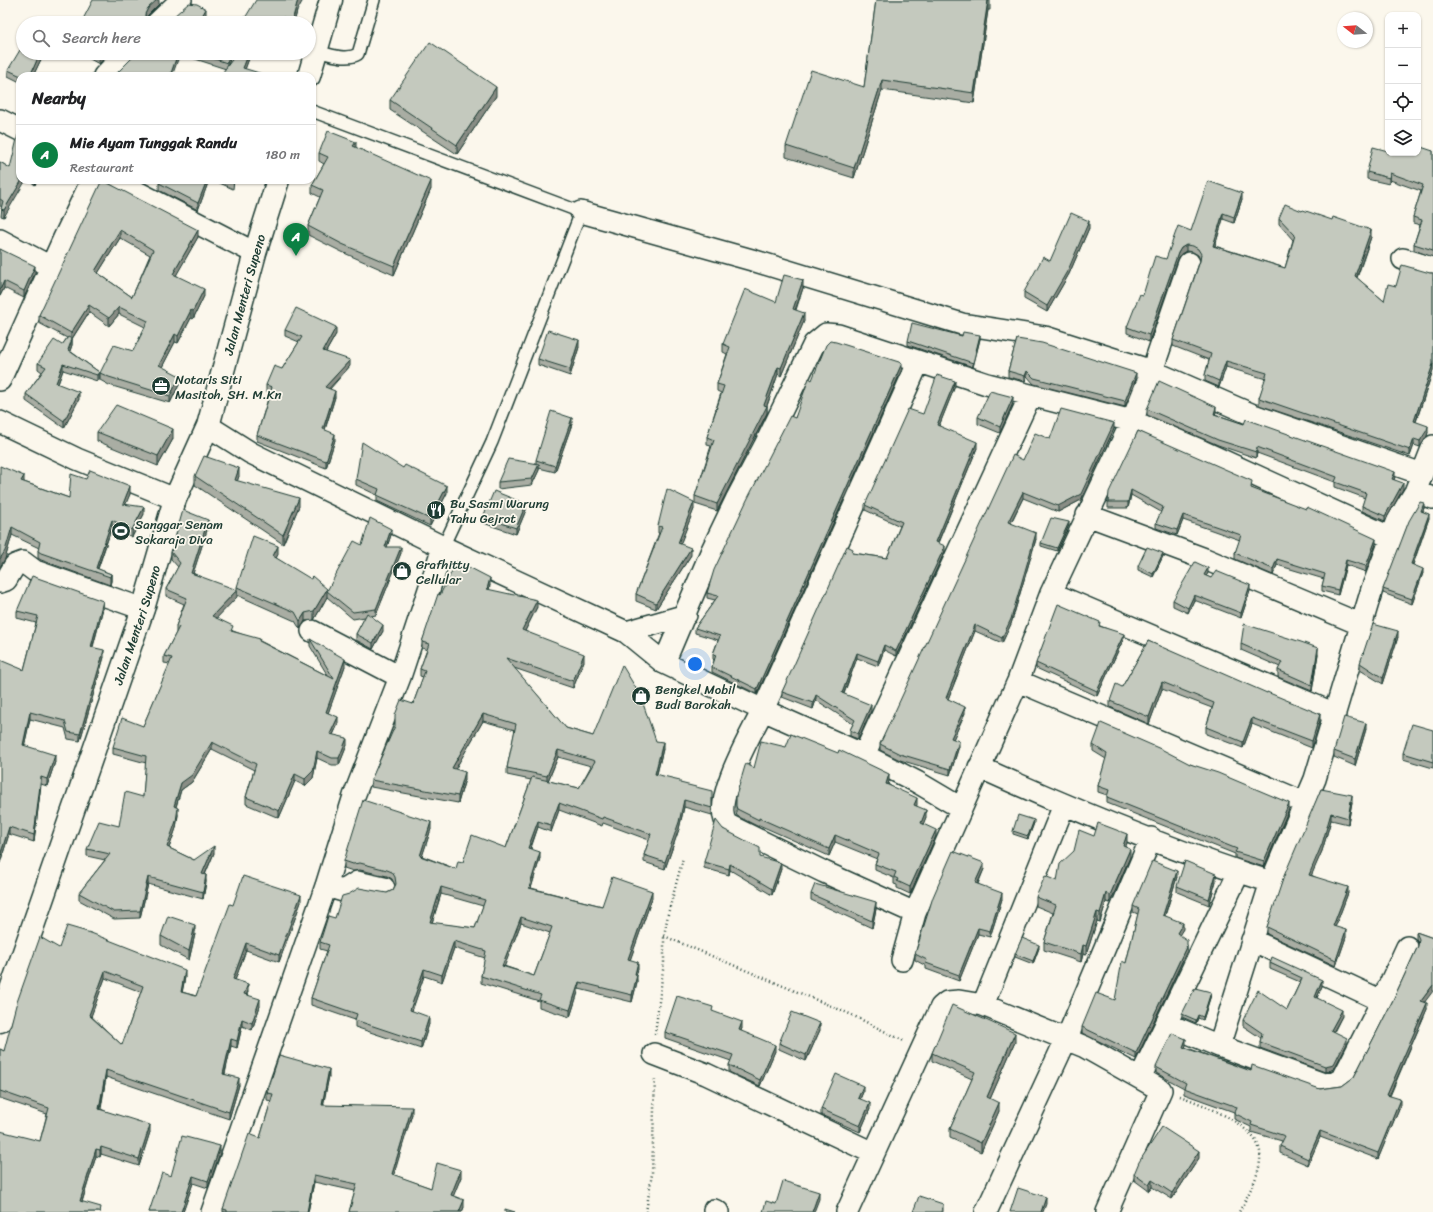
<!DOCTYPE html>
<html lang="en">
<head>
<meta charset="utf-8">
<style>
	body { margin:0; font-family:Sriracha,sans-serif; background:#f6f6f6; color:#202124 }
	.controls { position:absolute; right:12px; top:12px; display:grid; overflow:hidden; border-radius:8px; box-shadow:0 1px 3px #0004 }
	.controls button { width:36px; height:36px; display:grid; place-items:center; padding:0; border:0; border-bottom:1px solid #e0e0e0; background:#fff; color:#202124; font:20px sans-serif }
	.compass { position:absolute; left:1337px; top:12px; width:36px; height:36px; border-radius:50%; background:#fff; box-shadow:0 1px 3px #0004; rotate:287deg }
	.you { position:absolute; left:695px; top:664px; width:14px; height:14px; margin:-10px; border:3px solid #fff; border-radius:50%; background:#1a73e8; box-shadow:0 0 0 6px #1a73e833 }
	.badge { display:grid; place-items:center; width:26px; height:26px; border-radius:50%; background:#0b8043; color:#fff; font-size:13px; font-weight:700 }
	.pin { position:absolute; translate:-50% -33px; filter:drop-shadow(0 1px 2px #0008) }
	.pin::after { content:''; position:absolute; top:21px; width:14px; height:12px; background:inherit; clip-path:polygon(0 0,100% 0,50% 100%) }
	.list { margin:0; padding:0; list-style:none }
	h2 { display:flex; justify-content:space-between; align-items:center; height:52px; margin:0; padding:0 16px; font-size:17px }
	h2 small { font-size:13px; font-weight:400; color:#757577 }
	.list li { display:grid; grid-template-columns:26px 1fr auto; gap:12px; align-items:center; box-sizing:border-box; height:60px; padding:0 16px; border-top:1px solid #e0e0e0 }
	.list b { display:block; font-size:15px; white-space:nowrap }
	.list p { margin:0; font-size:13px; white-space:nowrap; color:#757577 }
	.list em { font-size:13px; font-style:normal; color:#757577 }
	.icon { flex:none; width:22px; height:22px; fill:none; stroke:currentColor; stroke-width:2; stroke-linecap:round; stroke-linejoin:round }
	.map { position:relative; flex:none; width:1433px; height:1212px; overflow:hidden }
	.search { position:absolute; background:#fff; box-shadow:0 1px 3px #0004; left:16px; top:16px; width:300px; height:44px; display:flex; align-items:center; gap:10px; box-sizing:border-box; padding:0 14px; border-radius:22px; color:#757577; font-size:15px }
	.panel { position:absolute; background:#fff; box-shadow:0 1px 3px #0004; left:16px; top:72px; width:300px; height:112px; border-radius:12px }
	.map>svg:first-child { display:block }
</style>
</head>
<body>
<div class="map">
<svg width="1433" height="1212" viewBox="0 0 1433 1212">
	<rect width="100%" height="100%" fill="#fbf7ec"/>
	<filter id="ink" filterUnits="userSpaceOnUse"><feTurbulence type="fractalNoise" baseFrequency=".025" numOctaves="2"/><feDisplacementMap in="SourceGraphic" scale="8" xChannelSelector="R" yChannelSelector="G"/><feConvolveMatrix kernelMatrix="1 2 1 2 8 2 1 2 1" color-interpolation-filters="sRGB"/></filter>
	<g filter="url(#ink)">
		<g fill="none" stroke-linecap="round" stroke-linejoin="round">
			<g stroke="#1f3d34" stroke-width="14">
				<path id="service" d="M 316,51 C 328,54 347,61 358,54 L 374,0
					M 312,111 L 581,212 L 492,442 L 443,547"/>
			</g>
			<g stroke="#1f3d34" stroke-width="24">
				<path id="minor" d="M 157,23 L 181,0
					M 104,76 L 126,53
					M 0,120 L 20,130
					M 114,180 L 255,253
					M 581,212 L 752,260 L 962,324 L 1045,337 L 1152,371 L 1253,415 L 1422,474
					M 0,240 L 51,267
					M 1403,259 L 1433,268
					M 1189,263 L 1152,371 L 1132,421 L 1202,451 L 1392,538
					M 0,380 L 64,238 L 92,180
					M 0,422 L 77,459 L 175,499
					M 208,426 L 251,453 L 443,547
					M 1415,492 L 1433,498
					M 1087,515 L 1205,559 L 1362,625
					M 0,582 L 6,580 L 15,565 L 23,562 L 35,571 L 143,609
					M 1051,593 L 1335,714
					M 312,631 L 400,677
					M 626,632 L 686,615
					M 664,663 L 712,550 L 736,500 L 764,447 L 814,344 L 826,334 L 838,335 L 987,384 L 1132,421 L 1051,593 L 1018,681 L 915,913 L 902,960
					M 1018,681 L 1305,803
					M 864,755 L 1030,396
					M 979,767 C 1074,810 1172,851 1271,882
					M 326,886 L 343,891 L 357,882 L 384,888
					M 915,913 L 824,872 L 728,825 C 709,805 752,732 763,710 L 918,363
					M 1252,940 L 1382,1001
					M 1407,947 L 1382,1001 L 1343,1078 L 1336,1082 L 1324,1084 L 1219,1046 L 1271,882 L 1315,779 L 1372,589 L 1398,520 L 1415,492 L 1433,446
					M 983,1005 L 1064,805
					M 1167,1024 L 1219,1046
					M 654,1054 L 706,1074 L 873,1153
					M 1140,1078 L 1239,872
					M 714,1210 L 718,1212
					M 212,1212 L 326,886 L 354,796 L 400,677 L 443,547 L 626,632 L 664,663 L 763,710 L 864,755 L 917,782 L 961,808
					M 847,1212 L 941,1007 L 947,1002 L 959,1001 L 983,1005 L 1085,1047 L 1161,1090 L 1107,1212
					M 986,1212 L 1069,1033 L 1151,838"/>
			</g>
			<g stroke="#1f3d34" stroke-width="25">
				<g id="secondary">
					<path d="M 309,76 L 331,0"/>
					<path id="s1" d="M 0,1021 L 143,609 L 175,499 L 208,426 L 255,253 L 278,180"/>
				</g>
			</g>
			<path stroke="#1f3d34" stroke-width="2.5" stroke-dasharray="1 3" stroke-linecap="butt" d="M 664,936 L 850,1014 L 904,1041
				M 655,1034 L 664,962 L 664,936 L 668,914 L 683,858
				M 1180,1096 C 1202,1104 1257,1125 1260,1152 C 1262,1173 1248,1194 1239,1212
				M 646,1212 L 652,1174 L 655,1077"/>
			<use href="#service" stroke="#fbf7ec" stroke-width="11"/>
			<use href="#minor" stroke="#fbf7ec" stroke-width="21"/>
			<use href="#secondary" stroke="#fbf7ec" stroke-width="22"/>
		</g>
		<path fill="#a9ada3" stroke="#1f3d34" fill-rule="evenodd" d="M 876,0 L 990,0 L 990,10 L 988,10 L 974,103 L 882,90 L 854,178 L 786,157 L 786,146 L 864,87 Z
			M 297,11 L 294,23 L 242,23 Z
			M 43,53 L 43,55 L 33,76 L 20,76 L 20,82 L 8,76 L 8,70 Z
			M 79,53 L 109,53 L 99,64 Z
			M 136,53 L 232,53 L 228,65 L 251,53 L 245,69 L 226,69 L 180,54 L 135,55 Z
			M 496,96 L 457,154 L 390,110 L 390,100 Z
			M 356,148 L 431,189 L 394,275 L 342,252 L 308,235 L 308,226 L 320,197 L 312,193 L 312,185 L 324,164 L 319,161 L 319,153 Z
			M 1433,151 L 1433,257 L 1414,250 L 1414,244 L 1420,225 L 1413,223 L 1413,217 L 1421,191 L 1390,180 L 1389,184 L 1367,179 L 1367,172 L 1404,155 Z
			M 0,162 L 10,168 L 4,217 L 1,216 L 2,207 L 0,206 Z
			M 29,180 L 37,180 L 35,185 Z
			M 209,180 L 198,210 L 159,190 L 159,183 Z
			M 213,180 L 234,180 L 233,189 Z
			M 108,183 L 198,237 L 176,275 L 204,296 L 193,319 L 191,318 L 178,343 L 175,342 L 162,367 L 180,383 L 170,403 L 109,385 L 100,380 L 100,373 L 133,351 L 145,327 L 119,314 L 109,326 L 89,312 L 72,339 L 72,345 L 70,351 L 99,372 L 99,379 L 97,381 L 63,370 L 58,384 L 79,399 L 64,428 L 26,401 L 26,394 L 42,372 L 38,369 L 38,363 L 62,345 L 67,338 L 39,323 L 39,315 ZM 120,238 L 150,255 L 132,297 L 98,273 Z
			M 1242,199 L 1234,223 L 1223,219 L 1215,246 L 1285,268 L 1293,240 L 1279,224 L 1279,218 L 1302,211 L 1371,237 L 1357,278 L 1384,301 L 1396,286 L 1430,273 L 1433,273 L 1433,370 L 1416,422 L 1428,432 L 1427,436 L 1420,447 L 1414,445 L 1410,456 L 1259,405 L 1259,398 L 1266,379 L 1226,367 L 1219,387 L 1205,381 L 1205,375 L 1209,360 L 1173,346 L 1173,340 L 1200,260 L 1198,255 L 1193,252 L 1186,251 L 1181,254 L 1178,259 L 1149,342 L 1127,333 L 1127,327 L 1143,295 L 1166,259 L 1191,231 Z
			M 1089,228 L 1069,274 L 1047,312 L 1024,299 L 1024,292 L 1050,261 Z
			M 0,249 L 35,273 L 24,298 L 4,288 L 0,296 Z
			M 803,288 L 796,310 L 804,321 L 781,376 L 778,374 L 767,406 L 767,413 L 717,511 L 695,504 L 695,496 L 711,446 L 707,445 L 707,437 L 721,393 L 717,391 L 717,384 L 727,354 L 723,352 L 723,344 L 776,302 Z
			M 285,330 L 336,334 L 326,352 L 350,366 L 330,389 L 335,397 L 325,430 L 335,440 L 326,468 L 257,441 L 257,435 L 270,392 L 266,391 L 266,385 L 282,369 L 299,342 L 285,336 Z
			M 980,339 L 973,367 L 908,345 L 908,341 Z
			M 1017,339 L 1136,379 L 1125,407 L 1034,384 L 1027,376 L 1025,381 L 1008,377 L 1008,371 Z
			M 579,347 L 570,376 L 538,365 L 538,359 Z
			M 902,369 L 757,694 L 712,672 L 712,667 L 714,660 L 713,659 L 713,654 L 718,640 L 695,633 L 695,628 L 715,600 L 707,598 L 707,593 L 795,418 L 812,380 Z
			M 955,386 L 939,426 L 977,448 L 938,543 L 945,551 L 896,656 L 884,650 L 878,666 L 857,658 L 844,694 L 871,711 L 858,739 L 850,736 L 850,730 L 853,724 L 816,700 L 813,709 L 782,697 L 782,692 L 853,553 L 887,558 L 900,526 L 865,510 L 865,505 L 923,414 Z
			M 1013,403 L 1000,433 L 978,424 L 978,417 Z
			M 1147,409 L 1216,412 L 1215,414 L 1395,477 L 1394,479 L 1403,489 L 1385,521 L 1362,511 L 1362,506 L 1365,498 L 1335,487 L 1335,482 L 1257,453 L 1256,458 L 1218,445 L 1147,415 Z
			M 572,424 L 555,472 L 539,468 L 539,470 L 532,485 L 498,489 L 498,482 L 536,463 L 536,460 Z
			M 1114,429 L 1081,500 L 1058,512 L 1023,498 L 1011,523 L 1036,539 L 1011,624 L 1002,643 L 975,631 L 948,699 L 965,713 L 953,739 L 959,746 L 950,775 L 900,760 L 880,750 L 880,744 L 1023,460 L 1050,439 Z
			M 1138,431 L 1251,488 L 1376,544 L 1366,572 L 1346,565 L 1338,595 L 1322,591 L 1322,586 L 1324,579 L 1277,565 L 1273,575 L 1235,559 L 1235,553 L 1240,540 L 1183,520 L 1177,535 L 1156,528 L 1156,523 L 1161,512 L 1131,495 L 1128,508 L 1108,508 L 1108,502 Z
			M 97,432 L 173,439 L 158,466 L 97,441 Z
			M 403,468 L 447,493 L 430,526 L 377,501 L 377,495 L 356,485 L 356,479 Z
			M 195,476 L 239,476 L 237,481 L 299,506 L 283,544 L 195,485 Z
			M 86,479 L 130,494 L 125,504 L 144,514 L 132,537 L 112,527 L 98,569 L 111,574 L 111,581 L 110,585 L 41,560 L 38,558 L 38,551 L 39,548 L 12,535 L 5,559 L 0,567 L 24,482 L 69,498 Z
			M 1424,508 L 1423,511 L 1429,518 L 1413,565 L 1423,573 L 1412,604 L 1383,593 L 1383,589 Z
			M 694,509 L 680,544 L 691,555 L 656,609 L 636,601 L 636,594 L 659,533 L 658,533 L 658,526 Z
			M 526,510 L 516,534 L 483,523 L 483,517 Z
			M 1069,525 L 1057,551 L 1041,546 L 1041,543 Z
			M 208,527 L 193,573 L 237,597 L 216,618 L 233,631 L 260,641 L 328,676 L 310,646 L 310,639 L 345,666 L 328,713 L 338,724 L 333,735 L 347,745 L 339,765 L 332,765 L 317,758 L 313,778 L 305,786 L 295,781 L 279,818 L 246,804 L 246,797 L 254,770 L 212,749 L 192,782 L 181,790 L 176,807 L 178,815 L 176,828 L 169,848 L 194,860 L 214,853 L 205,875 L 206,882 L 203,899 L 148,884 L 140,918 L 114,919 L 79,900 L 79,893 L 105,860 L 87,856 L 87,849 L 119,826 L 143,797 L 146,763 L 113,754 L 113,747 L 143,726 L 170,664 L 164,663 L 164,656 L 176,633 L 176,626 L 184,604 L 166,596 L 166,589 L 178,567 L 171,559 L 171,552 Z
			M 391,535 L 387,547 L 401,553 L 376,615 L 371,616 L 383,631 L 373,649 L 356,640 L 356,634 L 365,617 L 353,619 L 327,597 L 314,620 L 305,621 L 300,629 L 295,621 L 237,595 L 237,587 L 278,554 L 276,558 L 327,591 L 362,545 Z
			M 1163,556 L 1153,577 L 1138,570 L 1138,566 Z
			M 1208,573 L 1206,576 L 1211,578 L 1250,591 L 1241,618 L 1194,600 L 1188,613 L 1173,606 L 1173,600 Z
			M 490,585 L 489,590 L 537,607 L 525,631 L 584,661 L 573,688 L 514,668 L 566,728 L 593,736 L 656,741 L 663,749 L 657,774 L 680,784 L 712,798 L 712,815 L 684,807 L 679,829 L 665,869 L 644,862 L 644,855 L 649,840 L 603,823 L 602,826 L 559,810 L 551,832 L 538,827 L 531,848 L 540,858 L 531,888 L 602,906 L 652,898 L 630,960 L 638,969 L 636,975 L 637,982 L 632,1002 L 579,989 L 570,1017 L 539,1007 L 539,1001 L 481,983 L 481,976 L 485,958 L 454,948 L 442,982 L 424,976 L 412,1011 L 429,1024 L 421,1049 L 355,1027 L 355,1020 L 311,1005 L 311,998 L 327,951 L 320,949 L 320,942 L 335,918 L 387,893 L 393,890 L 395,885 L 392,879 L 387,876 L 360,870 L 353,871 L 344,868 L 344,861 L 431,829 L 422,856 L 456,869 L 463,862 L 506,848 L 531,780 L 507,775 L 507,768 L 515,730 L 483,721 L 455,769 L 465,779 L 458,803 L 371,787 L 371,780 L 413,704 L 423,677 L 420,676 L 420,669 L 427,650 L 422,648 L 422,642 L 440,595 ZM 558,757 L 591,766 L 579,788 L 548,781 ZM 441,894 L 483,906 L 475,928 L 432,923 ZM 521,923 L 550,933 L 534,976 L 504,966 Z
			M 103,608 L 93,647 L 104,657 L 80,741 L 68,739 L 65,728 L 30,719 L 24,746 L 55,762 L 47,786 L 41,784 L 34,842 L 9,834 L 0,863 L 24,670 L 36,623 L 17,618 L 17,611 Z
			M 1100,627 L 1124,638 L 1097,696 L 1036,668 L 1036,663 Z
			M 1398,637 L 1383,684 L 1360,670 L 1360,663 Z
			M 1148,641 L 1320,721 L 1312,748 L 1252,724 L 1243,748 L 1206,734 L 1206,727 L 1212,708 L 1162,689 L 1149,724 L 1110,707 L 1110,701 L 1122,687 Z
			M 1241,644 L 1318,654 L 1312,691 L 1278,677 L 1278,670 L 1280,667 L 1241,650 Z
			M 1366,729 L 1355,766 L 1334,757 L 1334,751 Z
			M 1433,730 L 1433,768 L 1403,759 L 1403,753 Z
			M 1093,745 L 1190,764 L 1289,809 L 1264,867 L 1235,858 L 1235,854 L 1107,803 L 1107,795 L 1098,792 L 1098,786 L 1106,759 L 1093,751 Z
			M 754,768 L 889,781 L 888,784 L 917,805 L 916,806 L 926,817 L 923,824 L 936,836 L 910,894 L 897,888 L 897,885 L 894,884 L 894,878 L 875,870 L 875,864 L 877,859 L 835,842 L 829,856 L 759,825 L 759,827 L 737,816 L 736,813 L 736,796 Z
			M 1321,789 L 1352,802 L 1348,824 L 1331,820 L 1322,851 L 1311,875 L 1348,893 L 1335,927 L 1346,937 L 1336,966 L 1267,934 L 1267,927 Z
			M 1034,823 L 1028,839 L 1013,834 L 1013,831 Z
			M 723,829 L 760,857 L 781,869 L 772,895 L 730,870 L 729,875 L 704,868 L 704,862 Z
			M 1094,836 L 1127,843 L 1125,847 L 1130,857 L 1110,903 L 1106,902 L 1100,922 L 1097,921 L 1086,955 L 1083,954 L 1081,962 L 1044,950 L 1044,942 L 1053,913 L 1036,906 L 1036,897 L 1057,881 Z
			M 984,869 L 978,884 L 1002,899 L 990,937 L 978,934 L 959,981 L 926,969 L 926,966 L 915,960 L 915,954 Z
			M 1177,877 L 1165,916 L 1183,929 L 1179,934 L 1187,946 L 1187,951 L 1136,1059 L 1082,1033 L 1082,1027 L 1115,1000 L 1126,963 L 1138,914 L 1133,912 L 1133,906 Z
			M 1216,881 L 1209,905 L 1177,892 L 1177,886 Z
			M 811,894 L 876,909 L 872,928 L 811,900 Z
			M 301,902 L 279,962 L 246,950 L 235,980 L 248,991 L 247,994 L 260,1006 L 252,1030 L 242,1026 L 237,1048 L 231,1046 L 225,1074 L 239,1085 L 229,1119 L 106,1077 L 101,1109 L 150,1132 L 139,1166 L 101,1154 L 100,1157 L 96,1156 L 82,1202 L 101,1212 L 0,1212 L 40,1141 L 47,1114 L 0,1098 L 0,1049 L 4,1051 L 59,948 L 185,977 L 182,992 L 196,996 L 233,905 ZM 105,978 L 141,992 L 122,1045 L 91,1016 Z
			M 1416,932 L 1433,938 L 1425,1002 L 1427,1009 L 1390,1096 L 1400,1106 L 1378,1159 L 1320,1137 L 1308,1165 L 1280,1153 L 1280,1146 L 1282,1141 L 1251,1132 L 1251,1127 L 1234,1119 L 1234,1112 L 1184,1094 L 1184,1088 L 1156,1073 L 1156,1067 L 1186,1045 L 1185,1047 L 1251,1071 L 1320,1089 L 1342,1086 L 1354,1077 L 1393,1000 L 1418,946 L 1418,944 L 1416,938 Z
			M 195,934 L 189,960 L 161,945 L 161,936 Z
			M 1039,948 L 1033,964 L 1015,957 L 1015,954 Z
			M 1270,963 L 1322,986 L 1317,998 L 1342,1016 L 1334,1032 L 1347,1044 L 1334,1069 L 1325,1072 L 1260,1048 L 1260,1042 L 1261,1038 L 1243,1026 L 1243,1020 L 1287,1010 L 1300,982 L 1270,969 Z
			M 1211,995 L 1203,1020 L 1198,1018 L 1196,1023 L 1182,1017 L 1182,1014 Z
			M 713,1012 L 742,1028 L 741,1031 L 775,1051 L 760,1086 L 729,1072 L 729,1065 L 731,1061 L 665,1038 L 665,1032 Z
			M 820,1030 L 806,1061 L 779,1049 L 779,1043 Z
			M 1015,1042 L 990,1099 L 999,1111 L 981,1152 L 950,1138 L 950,1129 L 972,1079 L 932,1061 L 932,1053 Z
			M 329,1076 L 323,1105 L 412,1114 L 393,1175 L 431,1188 L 461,1177 L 453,1196 L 464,1207 L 462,1212 L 349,1212 L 355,1191 L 314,1182 L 308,1212 L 223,1212 L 223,1209 L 260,1138 L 271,1101 L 267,1100 L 267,1093 Z
			M 863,1092 L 860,1099 L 870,1109 L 860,1132 L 821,1115 L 821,1109 Z
			M 220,1153 L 208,1188 L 193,1183 L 183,1212 L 149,1212 L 171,1176 Z
			M 1199,1158 L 1172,1199 L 1152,1187 L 1149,1191 L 1134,1180 L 1134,1174 Z"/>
		<path fill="#898d85" stroke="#1f3d34" d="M 156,0 L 159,0 L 159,4 L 148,15 L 145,20 L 145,14 L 148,8 Z
			M 298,0 L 303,0 L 297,11 L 294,23 L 292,23 L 297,3 Z
			M 988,0 L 988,10 L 974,103 L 974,93 Z
			M 206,9 L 206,16 L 202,23 L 198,23 Z
			M 283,17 L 283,23 L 279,23 Z
			M 40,53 L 43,53 L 43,55 L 33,76 L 30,76 Z
			M 103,53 L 109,53 L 99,64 L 99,57 Z
			M 178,53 L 180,53 L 180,54 L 172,76 L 170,76 Z
			M 230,53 L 232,53 L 227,69 L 227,63 Z
			M 249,53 L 251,53 L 243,75 L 243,68 Z
			M 882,80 L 882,90 L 854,178 L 854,168 Z
			M 496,87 L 496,96 L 457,154 L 457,145 Z
			M 356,142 L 356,151 L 353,146 Z
			M 1390,173 L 1390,180 L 1389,184 L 1389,178 Z
			M 22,180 L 26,180 L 4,217 L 4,210 Z
			M 35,180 L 37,180 L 35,185 Z
			M 207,180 L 209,180 L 198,210 L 198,203 Z
			M 431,181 L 431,189 L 394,275 L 394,266 Z
			M 1242,193 L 1242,199 L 1234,223 L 1234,217 Z
			M 1223,213 L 1223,219 L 1213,252 L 1213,246 Z
			M 1089,221 L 1089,228 L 1069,274 L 1047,312 L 1047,306 Z
			M 120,230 L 120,238 L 95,278 L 95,271 Z
			M 198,230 L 198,237 L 173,281 L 173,274 Z
			M 1371,230 L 1371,237 L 1355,282 L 1355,276 Z
			M 1186,245 L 1186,251 L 1181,254 L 1178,259 L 1149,342 L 1149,335 L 1178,253 L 1181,248 Z
			M 35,266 L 35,273 L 24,298 L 24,291 Z
			M 803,280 L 803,288 L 793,316 L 793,309 Z
			M 4,281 L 4,288 L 0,296 L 0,290 Z
			M 204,289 L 204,296 L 193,319 L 193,311 Z
			M 89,305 L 89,312 L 71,340 L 71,333 Z
			M 119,307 L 119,314 L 109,326 L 109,318 Z
			M 191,310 L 191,318 L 178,343 L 178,336 Z
			M 804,313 L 804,321 L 781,376 L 781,368 Z
			M 336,327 L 336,334 L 323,357 L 323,351 Z
			M 175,334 L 175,342 L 159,373 L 159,365 Z
			M 980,335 L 980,339 L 973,367 L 973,363 Z
			M 72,339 L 72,345 L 68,356 L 68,350 Z
			M 579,340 L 579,347 L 570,376 L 570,369 Z
			M 350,360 L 350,366 L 325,393 L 325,387 Z
			M 1226,361 L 1226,367 L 1219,387 L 1219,381 Z
			M 902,363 L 902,369 L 757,694 L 757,689 Z
			M 63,364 L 63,370 L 56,389 L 56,383 Z
			M 1433,364 L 1433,370 L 1414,427 L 1414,421 Z
			M 778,367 L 778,374 L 766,408 L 767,406 L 767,413 L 717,511 L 717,504 L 764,405 Z
			M 1027,371 L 1027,376 L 1025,381 L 1025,376 Z
			M 99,372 L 99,379 L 97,381 L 97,375 Z
			M 1136,373 L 1136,379 L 1125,407 L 1125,401 Z
			M 180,376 L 180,383 L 170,403 L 170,396 Z
			M 955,381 L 955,386 L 937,431 L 937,425 Z
			M 335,391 L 335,397 L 323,435 L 323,429 Z
			M 79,392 L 79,399 L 64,428 L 64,421 Z
			M 1013,397 L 1013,403 L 1000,433 L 1000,427 Z
			M 1216,407 L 1216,412 L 1214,419 L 1214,414 Z
			M 572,418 L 572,424 L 555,472 L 555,466 Z
			M 1114,423 L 1114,429 L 1081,500 L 1058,512 L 1058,506 Z
			M 1428,426 L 1428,432 L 1427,436 L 1420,447 L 1420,441 Z
			M 173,429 L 173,439 L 158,466 L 158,456 Z
			M 335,434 L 335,440 L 326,468 L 326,461 Z
			M 1414,439 L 1414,445 L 1410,456 L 1410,450 Z
			M 977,442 L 977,448 L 936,547 L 936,542 Z
			M 1257,447 L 1257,453 L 1256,458 L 1256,452 Z
			M 539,464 L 539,470 L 532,485 L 532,479 Z
			M 239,468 L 239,476 L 235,488 L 235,480 Z
			M 1395,472 L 1395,477 L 1392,484 L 1392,479 Z
			M 24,476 L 24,483 L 21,481 Z
			M 1403,483 L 1403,489 L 1385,521 L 1385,516 Z
			M 130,486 L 130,494 L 123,511 L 123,504 Z
			M 447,486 L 447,493 L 430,526 L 430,519 Z
			M 1131,490 L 1131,495 L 1128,508 L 1128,502 Z
			M 1023,492 L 1023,498 L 1008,528 L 1008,522 Z
			M 299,498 L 299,506 L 283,544 L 283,535 Z
			M 694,502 L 694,509 L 678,550 L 678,543 Z
			M 1424,503 L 1424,508 L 1421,515 L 1421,511 Z
			M 526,504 L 526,510 L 516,534 L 516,528 Z
			M 144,507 L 144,514 L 132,537 L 132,530 Z
			M 1429,514 L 1429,518 L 1411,569 L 1411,564 Z
			M 1183,515 L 1183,520 L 1177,535 L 1177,530 Z
			M 112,520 L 112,527 L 96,573 L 96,568 Z
			M 208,520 L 208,527 L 191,580 L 191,573 Z
			M 1069,522 L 1069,525 L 1057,551 L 1057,548 Z
			M 12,527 L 12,535 L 5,559 L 0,567 L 0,559 Z
			M 391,529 L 391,535 L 385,553 L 385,547 Z
			M 1036,533 L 1036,539 L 1011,624 L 1002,643 L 1002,638 Z
			M 1376,539 L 1376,544 L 1366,572 L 1366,566 Z
			M 278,546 L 278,554 L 273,565 L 273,556 Z
			M 945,546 L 945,551 L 896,656 L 896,651 Z
			M 401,547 L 401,553 L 376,615 L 376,609 Z
			M 691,548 L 691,555 L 656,609 L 656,603 Z
			M 1163,553 L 1163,556 L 1153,577 L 1153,574 Z
			M 1277,559 L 1277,565 L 1273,575 L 1273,569 Z
			M 1346,560 L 1346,565 L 1338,595 L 1338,590 Z
			M 1208,568 L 1208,573 L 1204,580 L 1204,575 Z
			M 1423,569 L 1423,573 L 1412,604 L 1412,599 Z
			M 111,574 L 111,581 L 110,585 L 110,577 Z
			M 490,578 L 490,585 L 487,596 L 487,589 Z
			M 1250,585 L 1250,591 L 1241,618 L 1241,613 Z
			M 327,589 L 327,597 L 314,620 L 314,611 Z
			M 237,590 L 237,597 L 212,623 L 212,616 Z
			M 1194,595 L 1194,600 L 1188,613 L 1188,608 Z
			M 537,600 L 537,607 L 522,637 L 522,630 Z
			M 103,601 L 103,608 L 91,653 L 91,647 Z
			M 305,613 L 305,621 L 300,629 L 300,621 Z
			M 383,625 L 383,631 L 373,649 L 373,643 Z
			M 975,625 L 975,631 L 946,704 L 946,698 Z
			M 1398,631 L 1398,637 L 1383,684 L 1383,678 Z
			M 1124,634 L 1124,638 L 1097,696 L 1097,691 Z
			M 884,645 L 884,650 L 878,666 L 878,661 Z
			M 1318,648 L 1318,654 L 1312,691 L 1312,685 Z
			M 104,650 L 104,657 L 80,741 L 80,734 Z
			M 857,653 L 857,658 L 842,698 L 842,693 Z
			M 584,654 L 584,661 L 573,688 L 573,681 Z
			M 345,659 L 345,666 L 326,719 L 326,712 Z
			M 1162,682 L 1162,689 L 1149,724 L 1149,717 Z
			M 816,695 L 816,700 L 813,709 L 813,703 Z
			M 871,705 L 871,711 L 858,739 L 858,734 Z
			M 965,707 L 965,713 L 951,744 L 951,738 Z
			M 30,712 L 30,719 L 23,752 L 23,745 Z
			M 483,714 L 483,721 L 452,775 L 452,768 Z
			M 1320,714 L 1320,721 L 1312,748 L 1312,741 Z
			M 338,717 L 338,724 L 330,741 L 330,734 Z
			M 1252,718 L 1252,724 L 1243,748 L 1243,742 Z
			M 1366,723 L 1366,729 L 1355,766 L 1355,759 Z
			M 347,738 L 347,745 L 339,765 L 339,758 Z
			M 959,741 L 959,746 L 950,775 L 950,769 Z
			M 212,742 L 212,749 L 192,782 L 181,790 L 174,813 L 174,806 L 181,783 Z
			M 663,742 L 663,749 L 655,781 L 655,774 Z
			M 558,750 L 558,757 L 547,783 L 547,776 Z
			M 317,751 L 317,758 L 313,778 L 305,786 L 305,779 Z
			M 55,755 L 55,762 L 47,786 L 47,779 Z
			M 465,772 L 465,779 L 458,803 L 458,796 Z
			M 295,774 L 295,781 L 279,818 L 279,811 Z
			M 889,774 L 889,781 L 886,790 L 886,784 Z
			M 41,777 L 41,784 L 34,842 L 34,835 Z
			M 1352,795 L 1352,802 L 1348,824 L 1348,818 Z
			M 917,798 L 917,805 L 914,812 L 914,805 Z
			M 684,800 L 684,807 L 679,829 L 665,869 L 665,862 Z
			M 559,803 L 559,810 L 551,832 L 551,825 Z
			M 1289,803 L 1289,809 L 1264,867 L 1264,861 Z
			M 178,808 L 178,815 L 176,828 L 167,854 L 167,847 Z
			M 926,810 L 926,817 L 921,830 L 921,823 Z
			M 1331,813 L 1331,820 L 1322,851 L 1309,881 L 1309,875 Z
			M 1034,820 L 1034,823 L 1028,839 L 1028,836 Z
			M 538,821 L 538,827 L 528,854 L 528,848 Z
			M 431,822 L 431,829 L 420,863 L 420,856 Z
			M 9,827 L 9,834 L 0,863 L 0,856 Z
			M 936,830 L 936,836 L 910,894 L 910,887 Z
			M 1127,834 L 1127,843 L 1123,854 L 1123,846 Z
			M 835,835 L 835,842 L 829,856 L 829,849 Z
			M 214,846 L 214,853 L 202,881 L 202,874 Z
			M 1130,849 L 1130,857 L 1110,903 L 1110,895 Z
			M 540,852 L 540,858 L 529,895 L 529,888 Z
			M 781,863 L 781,869 L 772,895 L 772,889 Z
			M 984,863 L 984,869 L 975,889 L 975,883 Z
			M 730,864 L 730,870 L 729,875 L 729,869 Z
			M 1177,871 L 1177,877 L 1163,921 L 1163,915 Z
			M 1216,874 L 1216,881 L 1209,905 L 1209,899 Z
			M 206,875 L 206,882 L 203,899 L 203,892 Z
			M 148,877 L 148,884 L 140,918 L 140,911 Z
			M 441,887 L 441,894 L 430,929 L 430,922 Z
			M 1348,887 L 1348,893 L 1333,933 L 1333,926 Z
			M 652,891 L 652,898 L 628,966 L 628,959 Z
			M 1002,893 L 1002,899 L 990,937 L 990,931 Z
			M 1106,893 L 1106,902 L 1100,922 L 1100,913 Z
			M 301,895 L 301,902 L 279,962 L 279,955 Z
			M 876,902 L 876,909 L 872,928 L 872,921 Z
			M 1097,912 L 1097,921 L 1086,955 L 1086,946 Z
			M 521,917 L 521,923 L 502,973 L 502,966 Z
			M 1183,923 L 1183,929 L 1177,939 L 1177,933 Z
			M 195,925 L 195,934 L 189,960 L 189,951 Z
			M 978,928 L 978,934 L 959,981 L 959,975 Z
			M 1346,930 L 1346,937 L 1336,966 L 1336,960 Z
			M 454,941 L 454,948 L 442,982 L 442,975 Z
			M 246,943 L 246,950 L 233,986 L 233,979 Z
			M 1039,945 L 1039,948 L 1033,964 L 1033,961 Z
			M 1083,945 L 1083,954 L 1081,962 L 1081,954 Z
			M 1187,945 L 1187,951 L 1136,1059 L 1136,1053 Z
			M 638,962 L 638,969 L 635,981 L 635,974 Z
			M 424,969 L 424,976 L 410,1017 L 410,1010 Z
			M 185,970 L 185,977 L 181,999 L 181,992 Z
			M 105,971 L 105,978 L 89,1022 L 89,1015 Z
			M 637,975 L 637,982 L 632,1002 L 632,995 Z
			M 1322,980 L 1322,986 L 1315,1002 L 1315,997 Z
			M 579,982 L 579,989 L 570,1017 L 570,1010 Z
			M 248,984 L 248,991 L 244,1001 L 244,994 Z
			M 1433,985 L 1433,991 L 1421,1007 L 1421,1001 Z
			M 1211,992 L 1211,995 L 1203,1020 L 1203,1017 Z
			M 260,999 L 260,1006 L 252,1030 L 252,1023 Z
			M 1427,1003 L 1427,1009 L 1387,1101 L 1387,1095 Z
			M 1342,1010 L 1342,1016 L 1331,1036 L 1331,1030 Z
			M 1198,1015 L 1198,1018 L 1196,1023 L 1196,1020 Z
			M 429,1017 L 429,1024 L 421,1049 L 421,1042 Z
			M 242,1019 L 242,1026 L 237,1048 L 237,1041 Z
			M 742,1022 L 742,1028 L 739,1036 L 739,1030 Z
			M 820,1023 L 820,1030 L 806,1061 L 806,1055 Z
			M 1015,1033 L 1015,1042 L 987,1106 L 987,1097 Z
			M 1347,1038 L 1347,1044 L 1334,1069 L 1325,1072 L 1325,1066 Z
			M 231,1039 L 231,1046 L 223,1081 L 223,1074 Z
			M 1186,1039 L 1186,1045 L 1183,1053 L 1183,1047 Z
			M 775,1045 L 775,1051 L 760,1086 L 760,1080 Z
			M 329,1069 L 329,1076 L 322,1112 L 322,1105 Z
			M 106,1070 L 106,1077 L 99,1116 L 99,1109 Z
			M 239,1078 L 239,1085 L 229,1119 L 229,1112 Z
			M 863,1086 L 863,1092 L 858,1104 L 858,1098 Z
			M 1400,1099 L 1400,1106 L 1378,1159 L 1378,1153 Z
			M 870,1103 L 870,1109 L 860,1132 L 860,1126 Z
			M 999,1103 L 999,1111 L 981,1152 L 981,1143 Z
			M 412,1107 L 412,1114 L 392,1181 L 392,1174 Z
			M 150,1125 L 150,1132 L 139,1166 L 139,1159 Z
			M 1320,1131 L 1320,1137 L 1308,1165 L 1308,1159 Z
			M 220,1146 L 220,1153 L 208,1188 L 208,1181 Z
			M 101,1147 L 101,1154 L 100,1157 L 100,1150 Z
			M 96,1149 L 96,1156 L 80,1208 L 80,1201 Z
			M 1199,1151 L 1199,1158 L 1172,1199 L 1172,1193 Z
			M 461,1170 L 461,1177 L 451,1202 L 451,1195 Z
			M 314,1175 L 314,1182 L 308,1212 L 307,1212 Z
			M 193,1176 L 193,1183 L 183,1212 L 181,1212 Z
			M 1152,1180 L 1152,1187 L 1149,1191 L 1149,1185 Z
			M 819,1192 L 819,1199 L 814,1212 L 812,1212 Z
			M 1046,1197 L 1046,1204 L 1043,1212 L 1041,1212 Z
			M 464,1200 L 464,1207 L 462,1212 L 459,1212 Z
			M 943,1204 L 943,1212 L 941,1212 Z"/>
		<path fill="#c4c9be" stroke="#1f3d34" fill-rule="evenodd" d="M 93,0 L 157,0 L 148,8 L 145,14 L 145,19 L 148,23 L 81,23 Z
			M 256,0 L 298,0 L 297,3 L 292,21 L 283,17 L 279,23 L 242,23 Z
			M 876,0 L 988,0 L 974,93 L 882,80 L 854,168 L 786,146 L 811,70 L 864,87 Z
			M 189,3 L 197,4 L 206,9 L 198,23 L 166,23 Z
			M 430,42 L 496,87 L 457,145 L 390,100 Z
			M 23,45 L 23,53 L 40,53 L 30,76 L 21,76 L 8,70 Z
			M 91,53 L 103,53 L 99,57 Z
			M 136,53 L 178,53 L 170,76 L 114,76 L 135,55 Z
			M 197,53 L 230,53 L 227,63 Z
			M 237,53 L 249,53 L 243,68 L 269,76 L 220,76 Z
			M 328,131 L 356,142 L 353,146 L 431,181 L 394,266 L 342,244 L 308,226 L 323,190 L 312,185 L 328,157 L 319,153 Z
			M 18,135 L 20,137 L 20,180 L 22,180 L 4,210 L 1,209 L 3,201 L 0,199 L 0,162 L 10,168 Z
			M 1418,146 L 1433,151 L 1433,250 L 1414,244 L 1422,220 L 1413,217 L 1423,185 L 1390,173 L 1389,178 L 1367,172 L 1373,147 L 1388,151 L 1388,153 L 1398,153 L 1404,155 L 1405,153 L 1418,153 Z
			M 102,180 L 106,180 L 108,183 L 198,230 L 173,274 L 204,289 L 193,311 L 191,310 L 178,336 L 175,334 L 159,365 L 180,376 L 170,396 L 109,377 L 100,373 L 114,345 L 133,351 L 148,321 L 119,307 L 109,318 L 89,305 L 71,333 L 39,315 ZM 120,230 L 153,250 L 132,297 L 95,271 Z
			M 161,180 L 207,180 L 198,203 L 159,183 Z
			M 227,180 L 234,180 L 233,183 Z
			M 1208,181 L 1242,193 L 1234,217 L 1223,213 L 1213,246 L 1285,268 L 1295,235 L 1279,218 L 1285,204 L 1302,211 L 1303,210 L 1332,220 L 1333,217 L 1371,230 L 1355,276 L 1384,301 L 1388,284 L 1396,286 L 1402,265 L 1430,273 L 1433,273 L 1433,364 L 1414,421 L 1428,426 L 1427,430 L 1420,441 L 1414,439 L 1410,450 L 1259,398 L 1267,373 L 1226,361 L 1219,381 L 1205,375 L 1211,354 L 1173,340 L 1200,261 L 1201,254 L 1198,249 L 1193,246 L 1186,245 L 1181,248 L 1178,253 L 1149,335 L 1127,327 L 1140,294 L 1143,295 L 1155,256 L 1166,259 L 1178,226 L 1191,231 Z
			M 1071,213 L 1089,221 L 1069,268 L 1047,306 L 1024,292 L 1043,257 L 1050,261 Z
			M 0,249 L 35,266 L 24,291 L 4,281 L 0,290 Z
			M 784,275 L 803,280 L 793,309 L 804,313 L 781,368 L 778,367 L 764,405 L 767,406 L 717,504 L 695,496 L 714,440 L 707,437 L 724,386 L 717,384 L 730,347 L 723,344 L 745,289 L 776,302 Z
			M 296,308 L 336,327 L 323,351 L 350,360 L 325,387 L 335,391 L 323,429 L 335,434 L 326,461 L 257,435 L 272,387 L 266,385 L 274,366 L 282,369 L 302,337 L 285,330 Z
			M 912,323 L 962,336 L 963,332 L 980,335 L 973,363 L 908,341 Z
			M 548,330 L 579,340 L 570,369 L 538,359 Z
			M 68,337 L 72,339 L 68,350 L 99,372 L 97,375 L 63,364 L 56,383 L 79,392 L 64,421 L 26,394 L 46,367 L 38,363 L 54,340 L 62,345 Z
			M 1017,339 L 1042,343 L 1136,373 L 1125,401 L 1034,378 L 1027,371 L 1025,376 L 1008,371 Z
			M 830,341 L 836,342 L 902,363 L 757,689 L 712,667 L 716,655 L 713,654 L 720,636 L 695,628 L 718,596 L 707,593 L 714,570 L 747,500 L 790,416 L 795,418 L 809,378 L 812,380 L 826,345 Z
			M 937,375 L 955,381 L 937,425 L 977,442 L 936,542 L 945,546 L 896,651 L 884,645 L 878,661 L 857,653 L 842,693 L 871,705 L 858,734 L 850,730 L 855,720 L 816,695 L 813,703 L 782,692 L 847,546 L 853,549 L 852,553 L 887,558 L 902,522 L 865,505 L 908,409 L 923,414 Z
			M 1159,381 L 1216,407 L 1214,414 L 1244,424 L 1246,419 L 1395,472 L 1392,479 L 1403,483 L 1385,516 L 1362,506 L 1366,493 L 1335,482 L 1337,477 L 1257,447 L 1256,452 L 1218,440 L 1147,409 Z
			M 990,391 L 1013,397 L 1000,427 L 978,417 Z
			M 116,405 L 173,429 L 158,456 L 97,432 Z
			M 1061,409 L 1114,423 L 1081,494 L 1058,506 L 1023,492 L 1008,522 L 1036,533 L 1011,619 L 1002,638 L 975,625 L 946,698 L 965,707 L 951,738 L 959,741 L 950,769 L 900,754 L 880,744 L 1013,455 L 1023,460 L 1035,433 L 1050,439 Z
			M 551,411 L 572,418 L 555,466 L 536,460 Z
			M 1138,431 L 1252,481 L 1251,488 L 1306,509 L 1307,507 L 1376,539 L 1366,566 L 1346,560 L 1338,590 L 1322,586 L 1325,574 L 1277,559 L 1273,569 L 1235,553 L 1241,535 L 1183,515 L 1177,530 L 1156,523 L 1163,507 L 1131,490 L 1128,502 L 1108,502 L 1109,492 Z
			M 362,442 L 403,468 L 405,465 L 447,486 L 430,519 L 377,495 L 379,489 L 356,479 Z
			M 204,456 L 239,468 L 235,480 L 299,498 L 283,535 L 195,476 Z
			M 508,459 L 539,464 L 532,479 L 498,482 Z
			M 0,466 L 24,476 L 21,481 L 69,498 L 71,474 L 86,479 L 90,470 L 130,486 L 123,504 L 144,507 L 132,530 L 112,520 L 96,568 L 111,574 L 110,577 L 41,553 L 38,551 L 40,542 L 12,527 L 5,551 L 0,559 Z
			M 667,489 L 694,502 L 678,543 L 691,548 L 656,603 L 636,594 L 662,527 L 658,526 Z
			M 494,491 L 526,504 L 516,528 L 483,517 Z
			M 1420,502 L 1424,503 L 1421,511 L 1429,514 L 1411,564 L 1423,569 L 1412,599 L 1383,589 L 1409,521 Z
			M 183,510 L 208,520 L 191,573 L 237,590 L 212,616 L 233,626 L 231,631 L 260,639 L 259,641 L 334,679 L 310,639 L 345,659 L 326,712 L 338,717 L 330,734 L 347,738 L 339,758 L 332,758 L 317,751 L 313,771 L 305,779 L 295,774 L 279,811 L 246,797 L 256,764 L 212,742 L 192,775 L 181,783 L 174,806 L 178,808 L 176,821 L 167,847 L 194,860 L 214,846 L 202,874 L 206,875 L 203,892 L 148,877 L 140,911 L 114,912 L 79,893 L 110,854 L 87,849 L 99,821 L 119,826 L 125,792 L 143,797 L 146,756 L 113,747 L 122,718 L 143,726 L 172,658 L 164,656 L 179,627 L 176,626 L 187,598 L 166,589 L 180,563 L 171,552 Z
			M 370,518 L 391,529 L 385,547 L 401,547 L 376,609 L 353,612 L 327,591 L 354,541 L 362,545 Z
			M 1051,518 L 1069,522 L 1057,548 L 1041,543 Z
			M 253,536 L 278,546 L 273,556 L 311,579 L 312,576 L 327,589 L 314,611 L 305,613 L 300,621 L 295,612 L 237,587 Z
			M 1147,547 L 1163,553 L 1153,574 L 1138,566 Z
			M 457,561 L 490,578 L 487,589 L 537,600 L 522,630 L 584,654 L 573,681 L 506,658 L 566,728 L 593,736 L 622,665 L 640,695 L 656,741 L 663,742 L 655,774 L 680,780 L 680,783 L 712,791 L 712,808 L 684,800 L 679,822 L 665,862 L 644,855 L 651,834 L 603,817 L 602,819 L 559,803 L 551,825 L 538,821 L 528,848 L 540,852 L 529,888 L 602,906 L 612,877 L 652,891 L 628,959 L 638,962 L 635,974 L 637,975 L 632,995 L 579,982 L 570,1010 L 539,1000 L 541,995 L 481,976 L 486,951 L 454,941 L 442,975 L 424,969 L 410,1010 L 429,1017 L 421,1042 L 355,1020 L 357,1014 L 311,998 L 329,945 L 320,942 L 328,916 L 335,918 L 342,896 L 349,894 L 359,888 L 387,893 L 393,890 L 396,884 L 395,877 L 392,872 L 387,870 L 360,863 L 353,864 L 344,861 L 363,800 L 431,822 L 420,856 L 456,869 L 458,861 L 463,862 L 472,835 L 506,848 L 532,777 L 579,788 L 595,761 L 558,750 L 547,776 L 507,768 L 516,724 L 483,714 L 452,768 L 465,772 L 458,796 L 371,780 L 395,726 L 395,715 L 401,700 L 413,704 L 425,671 L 420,669 L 429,644 L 422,642 L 438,594 L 440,595 ZM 441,887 L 485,900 L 475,928 L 430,922 ZM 521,917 L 552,927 L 534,976 L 502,966 Z
			M 1195,562 L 1208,568 L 1204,575 L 1211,578 L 1216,571 L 1250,585 L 1241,613 L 1194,595 L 1188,608 L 1173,600 Z
			M 32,576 L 103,601 L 91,647 L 104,650 L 80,734 L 68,732 L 65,721 L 30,712 L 23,745 L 55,755 L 47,779 L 41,777 L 34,835 L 9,827 L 0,856 L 0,660 L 24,670 L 38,616 L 17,611 Z
			M 1058,604 L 1100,622 L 1099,626 L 1124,634 L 1097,691 L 1036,663 Z
			M 367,613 L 383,625 L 373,643 L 356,634 Z
			M 1244,624 L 1301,642 L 1318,648 L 1312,685 L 1278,670 L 1282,662 L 1241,644 Z
			M 1373,624 L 1398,631 L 1383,678 L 1360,663 Z
			M 1148,641 L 1267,693 L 1267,692 L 1320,714 L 1312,741 L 1252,718 L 1243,742 L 1206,727 L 1214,703 L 1162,682 L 1149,717 L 1110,701 L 1116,684 L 1122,687 Z
			M 1344,717 L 1366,723 L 1355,759 L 1334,751 Z
			M 1101,723 L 1163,750 L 1190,764 L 1218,773 L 1289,803 L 1264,861 L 1235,852 L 1237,849 L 1107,797 L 1109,790 L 1098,786 L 1107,754 L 1093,745 Z
			M 1412,724 L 1433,730 L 1433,762 L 1403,753 Z
			M 791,734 L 838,753 L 839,750 L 889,774 L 886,784 L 917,798 L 914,805 L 926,810 L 921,823 L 936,830 L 910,887 L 897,881 L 898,879 L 894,877 L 896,872 L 875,864 L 879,854 L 835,835 L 829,849 L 759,818 L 759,820 L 737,809 L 736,806 L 736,796 L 745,766 L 746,764 L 754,768 L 761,741 L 786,747 Z
			M 1321,789 L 1352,795 L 1348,818 L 1331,813 L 1322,844 L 1309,875 L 1348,887 L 1333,926 L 1346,930 L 1336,960 L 1267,927 L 1284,876 Z
			M 1018,815 L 1034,820 L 1028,836 L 1013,831 Z
			M 716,820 L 723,829 L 760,848 L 760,857 L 781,863 L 772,889 L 730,864 L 729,869 L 704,862 Z
			M 1098,823 L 1127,834 L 1123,846 L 1130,849 L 1110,895 L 1106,893 L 1100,913 L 1097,912 L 1086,946 L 1083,945 L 1081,954 L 1044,942 L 1056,905 L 1036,897 L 1045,876 L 1057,881 L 1060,864 L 1074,851 L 1079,830 L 1094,836 Z
			M 953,851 L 984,863 L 975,883 L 1002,893 L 990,931 L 978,928 L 959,975 L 926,963 L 927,960 L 915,954 L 933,897 Z
			M 1152,861 L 1177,871 L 1163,915 L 1183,923 L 1177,933 L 1187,940 L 1187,945 L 1136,1053 L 1082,1027 L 1096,993 L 1115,1000 L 1122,961 L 1126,963 L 1139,909 L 1133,906 Z
			M 1185,861 L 1216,874 L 1209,899 L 1177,886 Z
			M 243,876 L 301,895 L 279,955 L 246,943 L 233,979 L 248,984 L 244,994 L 260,999 L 252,1023 L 242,1019 L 237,1041 L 231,1039 L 223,1074 L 239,1078 L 229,1112 L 106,1070 L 99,1109 L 150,1125 L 139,1159 L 101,1147 L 100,1150 L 96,1149 L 80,1201 L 101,1207 L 100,1212 L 0,1212 L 0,1131 L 40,1141 L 49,1108 L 0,1091 L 0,1049 L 4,1051 L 16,1005 L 40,937 L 59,948 L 67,926 L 91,933 L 185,970 L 181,992 L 196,996 L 230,904 L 233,905 ZM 105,971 L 143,986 L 122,1045 L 89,1015 Z
			M 815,884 L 876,902 L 872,921 L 811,894 Z
			M 168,916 L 195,925 L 189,951 L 161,936 Z
			M 1416,932 L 1433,938 L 1433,985 L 1421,1001 L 1427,1003 L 1387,1095 L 1400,1099 L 1378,1153 L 1320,1131 L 1308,1159 L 1280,1146 L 1285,1136 L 1251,1125 L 1252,1122 L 1234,1113 L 1237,1107 L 1184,1088 L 1186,1083 L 1156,1067 L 1172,1033 L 1186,1039 L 1183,1047 L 1251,1071 L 1252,1065 L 1320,1089 L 1342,1086 L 1354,1077 L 1393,1000 L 1418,946 L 1419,939 Z
			M 1022,938 L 1039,945 L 1033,961 L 1015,954 Z
			M 1272,957 L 1322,980 L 1315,997 L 1342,1010 L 1331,1030 L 1347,1038 L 1334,1064 L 1325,1066 L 1260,1042 L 1262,1033 L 1243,1020 L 1258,990 L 1287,1010 L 1302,978 L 1270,963 Z
			M 1195,988 L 1211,992 L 1203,1017 L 1198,1015 L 1196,1020 L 1182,1014 Z
			M 677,996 L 713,1007 L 712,1011 L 742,1022 L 739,1030 L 775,1045 L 760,1080 L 729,1065 L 733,1055 L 665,1032 Z
			M 952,1005 L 1015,1033 L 987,1097 L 999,1103 L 981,1143 L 950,1129 L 975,1072 L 932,1053 Z
			M 792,1012 L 820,1023 L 806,1055 L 779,1043 Z
			M 279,1055 L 329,1069 L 322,1105 L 412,1107 L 392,1174 L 431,1188 L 437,1163 L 461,1170 L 451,1195 L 464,1200 L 459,1212 L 349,1212 L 357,1184 L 314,1175 L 307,1212 L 227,1212 L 227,1210 L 223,1209 L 249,1134 L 260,1138 L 273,1094 L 267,1093 Z
			M 836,1074 L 863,1086 L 858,1098 L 870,1103 L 860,1126 L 821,1109 Z
			M 1162,1127 L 1199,1151 L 1172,1193 L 1152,1180 L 1149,1185 L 1134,1174 L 1139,1162 Z
			M 182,1136 L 220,1146 L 208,1181 L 193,1176 L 181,1212 L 149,1212 L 162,1173 L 171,1176 Z
			M 783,1181 L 819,1192 L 812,1212 L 763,1212 L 766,1201 L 776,1204 Z
			M 1018,1188 L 1046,1197 L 1041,1212 L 1010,1212 Z
			M 919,1196 L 943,1204 L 941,1212 L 913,1212 Z
			M 505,1209 L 515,1212 L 505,1212 Z"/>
	</g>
	<defs>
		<g id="office-disc" transform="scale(1)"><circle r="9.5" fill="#1f3d34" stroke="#fbf7ec"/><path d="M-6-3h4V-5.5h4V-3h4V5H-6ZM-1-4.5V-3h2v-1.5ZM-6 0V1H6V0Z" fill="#fff"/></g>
		<g id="restaurant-disc" transform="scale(1)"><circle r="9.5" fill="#1f3d34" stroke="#fbf7ec"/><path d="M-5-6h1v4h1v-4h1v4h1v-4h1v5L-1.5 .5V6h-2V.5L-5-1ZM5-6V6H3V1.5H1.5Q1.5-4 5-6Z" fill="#fff"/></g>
		<g id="stadium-disc" transform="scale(1)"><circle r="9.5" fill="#1f3d34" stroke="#fbf7ec"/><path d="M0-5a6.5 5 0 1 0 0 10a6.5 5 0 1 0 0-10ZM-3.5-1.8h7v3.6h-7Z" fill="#fff"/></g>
		<g id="shop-disc" transform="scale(1)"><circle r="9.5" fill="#1f3d34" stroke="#fbf7ec"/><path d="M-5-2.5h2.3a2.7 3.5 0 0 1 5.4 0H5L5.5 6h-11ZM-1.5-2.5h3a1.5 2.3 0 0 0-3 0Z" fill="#fff"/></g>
	</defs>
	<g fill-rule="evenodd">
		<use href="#office-disc" x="161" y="386"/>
		<use href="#restaurant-disc" x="436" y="510"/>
		<use href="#stadium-disc" x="121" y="531"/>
		<use href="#shop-disc" x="402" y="571"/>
		<use href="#shop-disc" x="641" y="696"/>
	</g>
	<g text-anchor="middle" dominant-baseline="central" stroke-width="3.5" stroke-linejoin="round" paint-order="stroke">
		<g font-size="13" fill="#1f3d34" stroke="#fbf7ec">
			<text stroke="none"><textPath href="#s1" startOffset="767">Jalan Menteri Supeno</textPath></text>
			<text stroke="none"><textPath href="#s1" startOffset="419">Jalan Menteri Supeno</textPath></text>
		</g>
		<g font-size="13" fill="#1f3d34" stroke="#fbf7ec" text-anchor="start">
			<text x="175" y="379">Notaris Siti<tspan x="175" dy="15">Masitoh, SH. M.Kn</tspan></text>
			<text x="450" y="503">Bu Sasmi Warung<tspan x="450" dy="15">Tahu Gejrot</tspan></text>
			<text x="135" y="524">Sanggar Senam<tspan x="135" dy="15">Sokaraja Diva</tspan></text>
			<text x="416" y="564">Grafhitty<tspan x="416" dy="15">Cellular</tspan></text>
			<text x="655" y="689">Bengkel Mobil<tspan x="655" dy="15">Budi Barokah</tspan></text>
		</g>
	</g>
</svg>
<div class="controls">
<button>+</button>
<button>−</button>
<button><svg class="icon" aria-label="locate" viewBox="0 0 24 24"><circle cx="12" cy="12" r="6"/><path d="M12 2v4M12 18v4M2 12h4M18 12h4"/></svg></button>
<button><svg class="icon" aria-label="layers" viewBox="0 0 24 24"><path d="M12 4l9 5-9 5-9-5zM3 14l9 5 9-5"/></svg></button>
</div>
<svg class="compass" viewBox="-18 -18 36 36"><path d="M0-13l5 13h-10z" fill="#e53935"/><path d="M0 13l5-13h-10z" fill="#757577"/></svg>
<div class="you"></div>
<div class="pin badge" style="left:296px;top:256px">A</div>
<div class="search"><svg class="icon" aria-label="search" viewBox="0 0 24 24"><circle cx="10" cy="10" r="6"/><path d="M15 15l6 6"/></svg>Search here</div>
<section class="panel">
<h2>Nearby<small></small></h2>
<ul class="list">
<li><span class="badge">A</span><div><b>Mie Ayam Tunggak Randu</b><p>Restaurant</p></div><em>180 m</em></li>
</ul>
</section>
</div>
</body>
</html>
